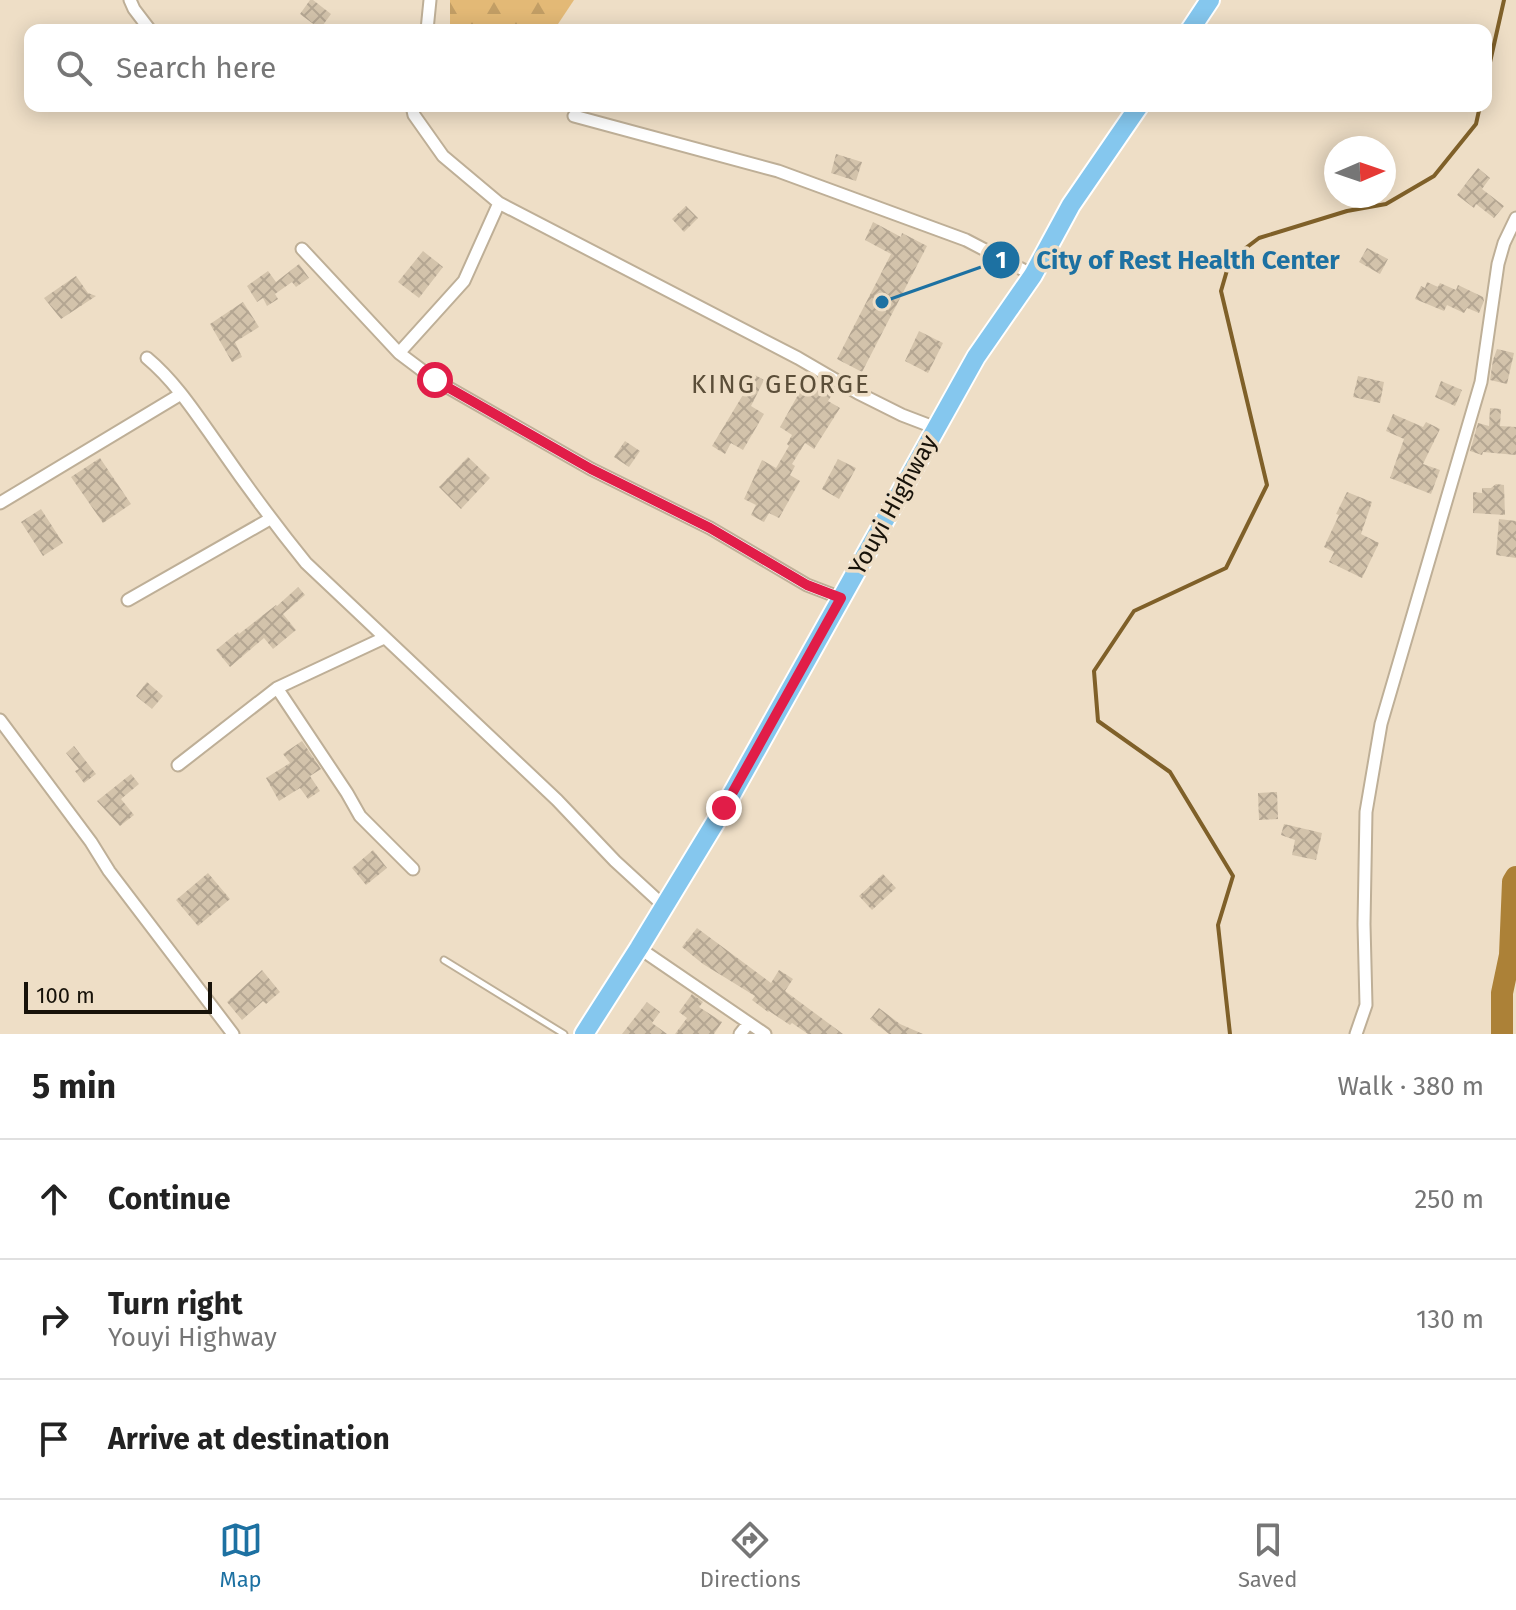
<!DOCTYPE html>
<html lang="en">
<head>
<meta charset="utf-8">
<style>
	body { margin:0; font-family:"Fira Sans",sans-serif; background:#f2f2f2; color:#222 }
	.compass { position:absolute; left:1324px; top:136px; width:72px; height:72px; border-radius:50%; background:#fff; box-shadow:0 4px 20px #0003; rotate:88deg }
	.scale { position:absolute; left:24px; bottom:20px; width:188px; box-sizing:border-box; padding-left:8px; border:4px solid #171209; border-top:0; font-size:22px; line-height:28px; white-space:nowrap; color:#171209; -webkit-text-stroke:6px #eedec6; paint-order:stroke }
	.stop { position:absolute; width:24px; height:24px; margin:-18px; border:6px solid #e11d48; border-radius:50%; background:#fff }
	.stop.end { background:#e11d48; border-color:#fff; box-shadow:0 2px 8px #0008 }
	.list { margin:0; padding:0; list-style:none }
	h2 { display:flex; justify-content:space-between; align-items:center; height:104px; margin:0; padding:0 32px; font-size:34px }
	h2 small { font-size:26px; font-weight:400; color:#767676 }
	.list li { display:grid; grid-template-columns:52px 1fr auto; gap:24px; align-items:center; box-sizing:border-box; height:120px; padding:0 32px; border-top:2px solid #e0e0e0 }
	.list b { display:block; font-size:30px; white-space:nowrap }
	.list p { margin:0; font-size:26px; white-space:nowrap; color:#767676 }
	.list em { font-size:26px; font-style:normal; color:#767676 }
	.icon { flex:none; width:44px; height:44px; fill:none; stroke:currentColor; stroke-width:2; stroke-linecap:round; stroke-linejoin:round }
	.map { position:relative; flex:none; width:1516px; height:1034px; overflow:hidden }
	.search { position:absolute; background:#fff; box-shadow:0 4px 20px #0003; left:24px; right:24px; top:24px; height:88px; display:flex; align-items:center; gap:20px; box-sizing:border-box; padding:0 28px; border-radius:16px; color:#767676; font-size:30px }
	.sheet { height:464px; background:#fff }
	nav { display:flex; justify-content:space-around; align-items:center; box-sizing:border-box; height:112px; border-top:2px solid #e0e0e0; background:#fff; font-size:22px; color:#767676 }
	nav a { display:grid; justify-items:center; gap:4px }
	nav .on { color:#1d71a2 }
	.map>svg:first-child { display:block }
</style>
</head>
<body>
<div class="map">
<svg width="1516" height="1034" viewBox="0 0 1516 1034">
	<defs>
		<pattern id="forest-firs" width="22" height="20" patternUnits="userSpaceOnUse" patternTransform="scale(2)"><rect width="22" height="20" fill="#e3b976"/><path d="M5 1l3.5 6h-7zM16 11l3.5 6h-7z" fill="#c29e65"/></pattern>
		<pattern id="building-cross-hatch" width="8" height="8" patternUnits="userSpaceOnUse" patternTransform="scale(2)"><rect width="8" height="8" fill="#d3c3ab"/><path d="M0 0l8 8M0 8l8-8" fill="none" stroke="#b4a692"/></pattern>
	</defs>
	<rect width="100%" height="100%" fill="#eedec6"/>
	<path fill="url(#forest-firs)" d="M 450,0 L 574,0 L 554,30 L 450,30 Z"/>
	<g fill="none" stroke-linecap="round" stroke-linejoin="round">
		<path stroke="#7f6029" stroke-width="4" d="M 1486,80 L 1504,0
			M 1230,1034 L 1218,925 L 1233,876 L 1170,772 L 1098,721 L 1094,671 L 1134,611 L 1226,568 L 1267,485 L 1221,291 L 1230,260 L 1259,238 L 1347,211 L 1386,204 L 1434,176 L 1476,124 L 1480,106"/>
		<path stroke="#ac8137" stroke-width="22" d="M 1502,1034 L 1502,993 L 1510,955 L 1513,882 L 1516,877"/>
	</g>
	<path fill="url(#building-cross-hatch)" d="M 310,0 L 313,0 L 331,14 L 320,29 L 300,14 Z
		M 836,154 L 862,162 L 856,181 L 831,173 Z
		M 1478,168 L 1490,178 L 1482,189 L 1504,206 L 1494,218 L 1476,204 L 1474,208 L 1457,195 Z
		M 686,206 L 698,218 L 684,232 L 672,219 Z
		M 873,222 L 901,237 L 902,233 L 927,246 L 862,372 L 837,359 L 891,254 L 865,240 Z
		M 1367,248 L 1388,259 L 1380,274 L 1359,262 Z
		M 423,251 L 443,267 L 419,298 L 398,282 Z
		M 299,264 L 309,278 L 296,287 L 292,282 L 275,294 L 278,299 L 267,306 L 263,298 L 257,302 L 247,286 L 268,271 L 276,282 Z
		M 76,276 L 88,293 L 96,296 L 61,319 L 44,298 Z
		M 1427,282 L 1438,287 L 1440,283 L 1456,290 L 1458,285 L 1483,297 L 1484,301 L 1479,313 L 1467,308 L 1464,313 L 1447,305 L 1444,311 L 1415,299 L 1421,286 L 1425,288 Z
		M 243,302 L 259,327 L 235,342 L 242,357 L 232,362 L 210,324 Z
		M 919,331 L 943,343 L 928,373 L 905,361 Z
		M 1497,349 L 1514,353 L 1507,384 L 1490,380 L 1493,360 Z
		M 755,375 L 764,380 L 751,406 L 764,414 L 743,450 L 731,443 L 725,454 L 712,446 Z
		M 1358,376 L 1384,382 L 1380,403 L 1353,397 Z
		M 1441,381 L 1462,390 L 1455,406 L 1435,397 Z
		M 820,385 L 833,393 L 828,401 L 840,408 L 814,449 L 805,443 L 792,464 L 795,466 L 790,475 L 800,481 L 779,518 L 769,513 L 764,522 L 751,515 L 756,505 L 744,499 L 762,460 L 776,468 L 789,446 L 787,444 L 792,435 L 780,427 L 803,386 L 815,393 Z
		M 1490,408 L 1501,409 L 1500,426 L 1516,427 L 1516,455 L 1483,452 L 1482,455 L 1470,451 L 1478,423 L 1489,426 Z
		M 1393,414 L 1423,427 L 1426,422 L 1440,429 L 1423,464 L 1440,470 L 1431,494 L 1390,478 L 1404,439 L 1386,431 Z
		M 625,441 L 640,451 L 629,467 L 614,457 Z
		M 468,457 L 490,478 L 461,509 L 439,487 Z
		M 100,458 L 131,504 L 103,523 L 71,477 Z
		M 838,459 L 856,468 L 839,499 L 822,489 Z
		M 1496,484 L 1504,485 L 1505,515 L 1473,513 L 1473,492 L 1482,493 L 1482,488 L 1491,488 Z
		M 1347,492 L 1372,502 L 1361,534 L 1379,543 L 1362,578 L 1329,562 L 1334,552 L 1324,547 L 1339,515 L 1336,514 Z
		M 41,509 L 63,543 L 43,556 L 21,522 Z
		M 1499,519 L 1516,521 L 1516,558 L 1496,555 Z
		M 298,587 L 305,595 L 283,614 L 296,630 L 273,649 L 264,638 L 230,667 L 216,650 L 238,632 L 239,634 L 276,605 L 277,606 Z
		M 147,682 L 163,696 L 152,709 L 136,696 Z
		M 302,741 L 321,769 L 310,776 L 320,791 L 308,799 L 300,788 L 279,801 L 266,778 L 290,763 L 283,754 Z
		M 74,746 L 96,774 L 84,783 L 75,771 L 79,769 L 66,753 Z
		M 131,774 L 139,784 L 121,799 L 134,815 L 120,826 L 97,801 Z
		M 1277,792 L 1278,819 L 1259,820 L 1258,793 Z
		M 1284,824 L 1322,833 L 1316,860 L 1292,855 L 1295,840 L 1281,835 Z
		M 373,850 L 387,868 L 366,885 L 352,868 Z
		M 208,873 L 230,899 L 198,926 L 176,900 Z
		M 883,874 L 896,888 L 872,910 L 859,896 Z
		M 697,928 L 771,983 L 779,970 L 793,979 L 785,991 L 843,1034 L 808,1034 L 792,1023 L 790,1025 L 769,1011 L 768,1012 L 752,1000 L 755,996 L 703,964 L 682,947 Z
		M 262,970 L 280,992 L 266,1004 L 263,1001 L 242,1020 L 227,1002 Z
		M 692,994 L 703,1002 L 699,1007 L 722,1022 L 714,1034 L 675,1034 L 687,1018 L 679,1012 Z
		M 647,1002 L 660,1012 L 652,1023 L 667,1034 L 622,1034 Z
		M 879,1008 L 900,1024 L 923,1034 L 889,1034 L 870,1019 Z"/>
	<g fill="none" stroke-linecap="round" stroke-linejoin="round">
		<g stroke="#beaf97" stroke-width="9">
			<path id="service" d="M 444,960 L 564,1034"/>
		</g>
		<g stroke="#beaf97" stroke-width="15">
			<path id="minor" d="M 130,0 L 134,9 L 150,30
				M 427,30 L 430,0
				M 412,106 L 414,115 L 443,156 L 499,203 L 798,358 L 858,393 L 902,415 L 936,428
				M 574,116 L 778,171 L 966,240 L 1033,275
				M 302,249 L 399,353 L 435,380 L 591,469 L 710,528 L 807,585 L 841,598
				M 399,353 L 464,281 L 499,203
				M 147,358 C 177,383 198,417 221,449 C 248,488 276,526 306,563 L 557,800 L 615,861 L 664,906
				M 0,503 L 181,394
				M 128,600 L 270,519
				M 277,688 L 347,793 L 360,816 L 413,869
				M 0,720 L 91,842 L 109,871 L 233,1034
				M 178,765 L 277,688 L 384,638
				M 639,948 L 765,1034
				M 740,1034 L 748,1024
				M 1356,1034 L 1366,1005 L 1364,924 L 1366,812 L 1381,724 L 1481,382 L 1498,264 L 1504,243 L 1516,218"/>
		</g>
		<g stroke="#fff" stroke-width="22">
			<path id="primary" d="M 1190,30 L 1210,0
				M 584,1034 L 639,948 L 724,808 L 976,357 L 1033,275 L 1071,205 L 1139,106"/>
		</g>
		<use href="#service" stroke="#fff" stroke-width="5"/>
		<use href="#minor" stroke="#fff" stroke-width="11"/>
		<use href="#primary" stroke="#85c7ee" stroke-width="18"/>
	</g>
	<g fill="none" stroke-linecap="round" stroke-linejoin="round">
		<path stroke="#e11d48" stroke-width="10" d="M 435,380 L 591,469 L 710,528 L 807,585 L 841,598 L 724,808"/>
	</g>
	<g text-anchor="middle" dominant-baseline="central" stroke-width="7" stroke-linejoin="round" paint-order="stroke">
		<g font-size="24" fill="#171209" stroke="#eedec6">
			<text transform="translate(893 505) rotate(-61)">Youyi Highway</text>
		</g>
		<g font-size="26" letter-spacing="2" fill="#5b4e39" stroke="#eedec6">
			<text x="781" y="384">KING GEORGE</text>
		</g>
	</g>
	<path fill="none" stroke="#1d71a2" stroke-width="3" d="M882 302L1001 260"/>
	<g fill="#1d71a2" stroke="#eedec6" stroke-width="3">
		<circle cx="882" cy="302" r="8"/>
		<circle cx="1001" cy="260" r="20"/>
	</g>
	<g font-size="24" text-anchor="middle" font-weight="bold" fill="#fff">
		<text x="1001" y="268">1</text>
	</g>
	<g font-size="26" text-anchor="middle" font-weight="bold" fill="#1d71a2" stroke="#eedec6" stroke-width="7" stroke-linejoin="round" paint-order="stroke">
		<text x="1188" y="269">City of Rest Health Center</text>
	</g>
</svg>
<svg class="compass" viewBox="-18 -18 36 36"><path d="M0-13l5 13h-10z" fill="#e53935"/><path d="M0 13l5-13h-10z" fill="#767676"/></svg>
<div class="scale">100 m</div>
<div class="stop" style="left:435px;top:380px"></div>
<div class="stop end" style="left:724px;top:808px"></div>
<div class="search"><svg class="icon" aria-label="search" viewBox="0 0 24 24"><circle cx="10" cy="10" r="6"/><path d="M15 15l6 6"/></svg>Search here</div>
</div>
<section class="sheet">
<h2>5 min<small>Walk · 380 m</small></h2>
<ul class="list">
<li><svg class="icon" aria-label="ahead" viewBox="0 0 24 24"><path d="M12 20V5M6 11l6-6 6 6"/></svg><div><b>Continue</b></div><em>250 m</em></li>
<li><svg class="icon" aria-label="right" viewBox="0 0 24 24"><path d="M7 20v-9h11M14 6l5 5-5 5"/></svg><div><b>Turn right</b><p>Youyi Highway</p></div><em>130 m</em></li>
<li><svg class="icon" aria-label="arrive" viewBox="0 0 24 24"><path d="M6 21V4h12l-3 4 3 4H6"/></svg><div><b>Arrive at destination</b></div></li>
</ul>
</section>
<nav>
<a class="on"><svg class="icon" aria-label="map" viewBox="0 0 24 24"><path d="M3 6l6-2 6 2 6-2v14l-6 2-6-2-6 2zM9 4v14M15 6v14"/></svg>Map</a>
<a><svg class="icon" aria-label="directions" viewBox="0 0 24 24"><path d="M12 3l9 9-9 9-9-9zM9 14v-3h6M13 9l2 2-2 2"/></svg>Directions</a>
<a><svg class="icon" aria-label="saved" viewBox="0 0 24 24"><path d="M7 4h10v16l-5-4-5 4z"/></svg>Saved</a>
</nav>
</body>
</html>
